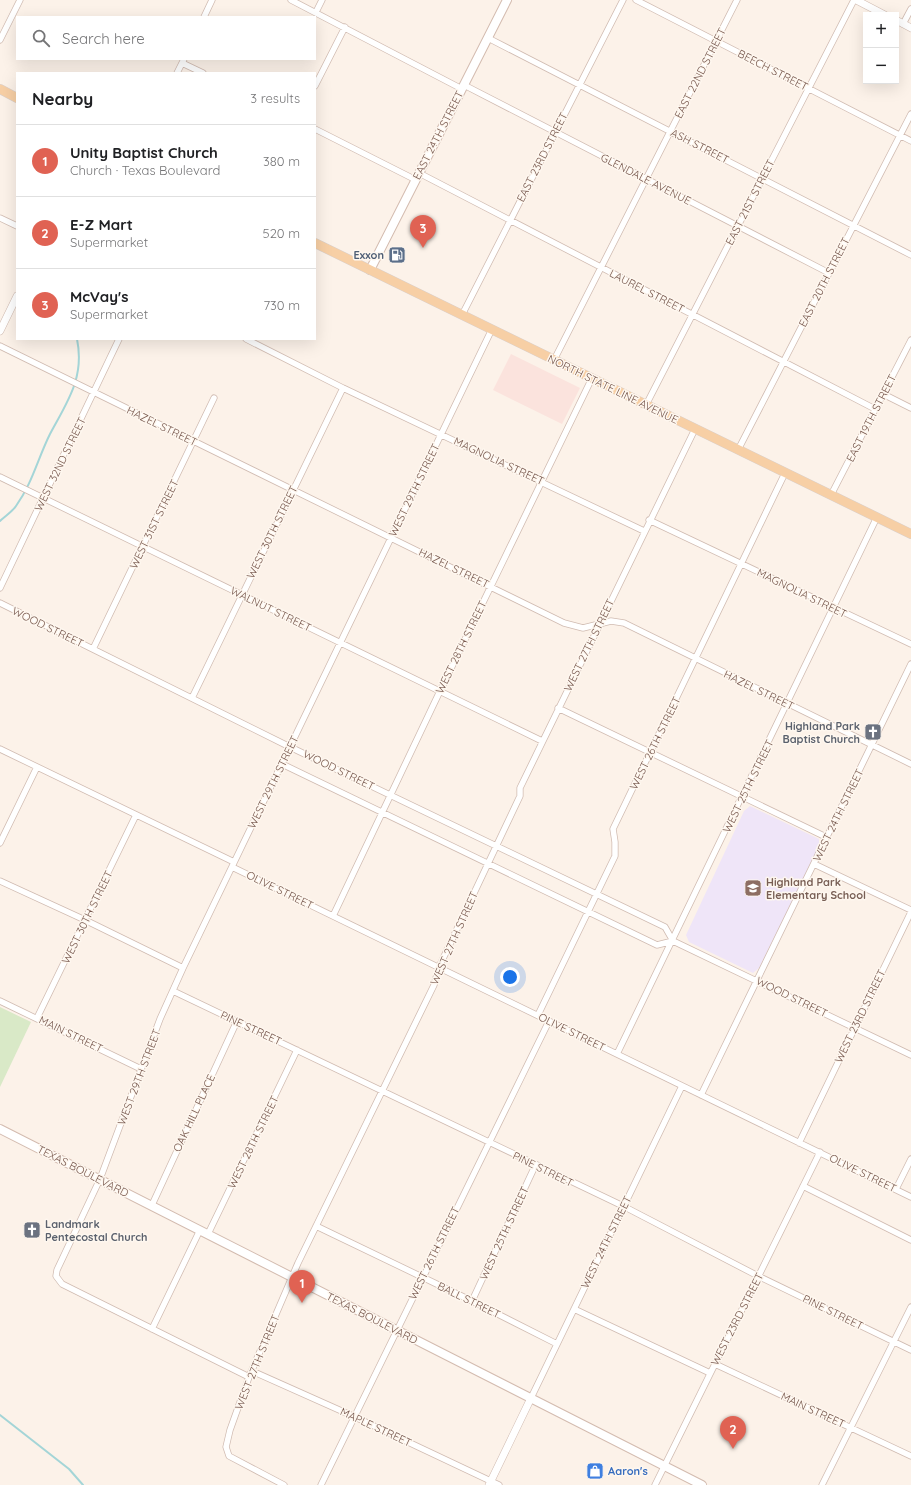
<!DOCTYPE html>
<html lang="en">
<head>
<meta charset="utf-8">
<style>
	body { margin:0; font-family:Quicksand,sans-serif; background:#f2f2f2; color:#202124 }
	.controls { position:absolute; right:12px; top:12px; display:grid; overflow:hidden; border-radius:0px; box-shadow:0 4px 16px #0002 }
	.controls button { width:36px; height:36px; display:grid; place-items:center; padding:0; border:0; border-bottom:1px solid #e0e0e0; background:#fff; color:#202124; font:20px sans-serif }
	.you { position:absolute; left:510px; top:977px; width:14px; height:14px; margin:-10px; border:3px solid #fff; border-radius:50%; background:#1a73e8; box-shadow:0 0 0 6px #1a73e833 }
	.badge { display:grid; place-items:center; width:26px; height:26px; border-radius:50%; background:#e06253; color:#fff; font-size:13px; font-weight:700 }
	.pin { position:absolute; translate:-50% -33px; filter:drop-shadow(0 1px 2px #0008) }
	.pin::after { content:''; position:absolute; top:21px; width:14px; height:12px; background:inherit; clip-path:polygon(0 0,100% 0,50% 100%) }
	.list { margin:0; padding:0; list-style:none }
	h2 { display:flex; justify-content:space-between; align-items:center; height:52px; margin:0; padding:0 16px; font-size:17px }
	h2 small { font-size:13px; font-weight:400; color:#757577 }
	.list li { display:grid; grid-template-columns:26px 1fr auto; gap:12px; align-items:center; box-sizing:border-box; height:72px; padding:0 16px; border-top:1px solid #e0e0e0 }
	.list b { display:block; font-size:15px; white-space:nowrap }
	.list p { margin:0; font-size:13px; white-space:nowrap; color:#757577 }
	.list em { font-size:13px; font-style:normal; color:#757577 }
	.icon { flex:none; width:22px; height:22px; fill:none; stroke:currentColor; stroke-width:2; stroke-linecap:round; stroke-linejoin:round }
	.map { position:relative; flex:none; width:911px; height:1485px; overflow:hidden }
	.search { position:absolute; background:#fff; box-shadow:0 4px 16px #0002; left:16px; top:16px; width:300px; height:44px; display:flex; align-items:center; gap:10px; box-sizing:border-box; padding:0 14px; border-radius:0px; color:#757577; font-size:15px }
	.panel { position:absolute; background:#fff; box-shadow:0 4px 16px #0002; left:16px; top:72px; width:300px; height:268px; border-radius:0px }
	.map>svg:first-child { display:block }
</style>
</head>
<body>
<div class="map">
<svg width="911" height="1485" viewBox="0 0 911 1485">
	<rect width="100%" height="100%" fill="#fcf2e9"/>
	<path fill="#fbe3dd" d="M 511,354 L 580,388 L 562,424 L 493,390 Z"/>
	<path fill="#efe5f8" d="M 750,806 L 819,839 L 819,847 L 759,968 L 753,973 L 689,942 L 686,935 L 744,811 Z"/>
	<path fill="#d9e9c7" d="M 0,1007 L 31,1022 L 0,1087 Z"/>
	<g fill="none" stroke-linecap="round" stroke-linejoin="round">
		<path stroke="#a4d5d7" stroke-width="2" d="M 0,521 C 5,516 12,512 16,506 C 32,484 38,458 50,434 C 67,402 85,378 77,339
			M 0,1415 L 69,1469 L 83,1485"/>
		<g stroke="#d0bbb1" stroke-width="7">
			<path id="minor" d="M 291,0 L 462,89
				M 636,0 L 911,141
				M 316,12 L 322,0
				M 204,17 L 212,0
				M 903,24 L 911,9
				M 488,38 L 911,255
				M 0,40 L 20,0
				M 182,63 L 203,73
				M 177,73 L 184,59
				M 464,85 L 829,273
				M 315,86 L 345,27
				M 315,129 L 416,180
				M 419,173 L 875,409
				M 0,218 L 17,226
				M 462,315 L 623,0
				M 246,339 L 343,388 L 644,531
				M 0,346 L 564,623 L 583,628 L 611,621 L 624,623 L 911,764
				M 554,360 L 737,0
				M 883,394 L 911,408
				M 646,405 L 854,0
				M 738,450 L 911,114
				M 0,477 L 542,741
				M 831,495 L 911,340
				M 649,520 L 911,644
				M 0,588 L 119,339
				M 0,603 L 290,747 L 665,927 L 673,941 L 911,1055
				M 93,649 L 214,398
				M 192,698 L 343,388
				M 558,708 L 826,837
				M 0,749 L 234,862
				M 282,764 L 657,945 L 673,941
				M 0,843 L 37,767
				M 814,864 L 911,910
				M 232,867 L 911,1197
				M 0,881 L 85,920 L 183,968
				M 333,916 L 440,691 L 592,378
				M 173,991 L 623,1206 L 758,1276 L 911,1350
				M 0,1001 L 141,1069
				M 538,1015 L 615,856 L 615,842 L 613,829 L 785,473
				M 37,1018 L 136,815
				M 617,1054 L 877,517
				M 701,1095 L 911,664
				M 799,1143 L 911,912
				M 803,1186 L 911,1240
				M 896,1189 L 911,1159
				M 152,1205 L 237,1021
				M 316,1226 L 472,1301 L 557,1344
				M 208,1234 L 297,1050
				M 472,1301 L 535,1166
				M 574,1309 L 710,1373
				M 152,1329 L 200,1230
				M 715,1364 L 911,1456
				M 252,1371 L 355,1417 L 499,1485
				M 249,1377 L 62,1284 L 56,1276 L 57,1270 L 100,1179 L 160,1019 L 183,968 L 492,329
				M 531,1398 L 682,1086
				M 284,1485 L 229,1456 L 226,1447 L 230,1430 L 249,1377 L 298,1263 L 434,985 L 439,967 L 520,796 L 520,788 L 695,429
				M 321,1485 L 549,1021
				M 655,1485 L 820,1152
				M 822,1485 L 911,1307"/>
		</g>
		<g stroke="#d0bbb1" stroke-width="8">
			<path id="tertiary" d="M 856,0 L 885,15
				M 896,20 L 911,28
				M 0,331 L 17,296
				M 489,1485 L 531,1398"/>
		</g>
		<g stroke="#d3bbaf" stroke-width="10">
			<path id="secondary" d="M 370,270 L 507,0
				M 0,1129 L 702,1485"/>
		</g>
		<g stroke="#d9d0cd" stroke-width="10">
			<path id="primary" d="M 0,89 L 17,98
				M 315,243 L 911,534"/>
		</g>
		<use href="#minor" stroke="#fff" stroke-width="5.5"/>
		<use href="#tertiary" stroke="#fff" stroke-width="7"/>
		<use href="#secondary" stroke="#fff" stroke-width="8"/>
		<use href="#primary" stroke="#f7cfa5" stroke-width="9"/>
	</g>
	<defs>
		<g id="fuel-square" transform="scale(0.9)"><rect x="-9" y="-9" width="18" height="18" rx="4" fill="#5c6f8a" stroke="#fef7ef"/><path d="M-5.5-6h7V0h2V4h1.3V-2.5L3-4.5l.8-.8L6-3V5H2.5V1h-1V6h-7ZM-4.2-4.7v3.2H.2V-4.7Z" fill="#fff"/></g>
		<g id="church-square" transform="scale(0.9)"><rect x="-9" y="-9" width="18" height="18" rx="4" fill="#6b7280" stroke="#fef7ef"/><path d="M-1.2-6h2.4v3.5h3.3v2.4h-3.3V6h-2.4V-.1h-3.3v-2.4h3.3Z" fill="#fff"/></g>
		<g id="school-square" transform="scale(0.9)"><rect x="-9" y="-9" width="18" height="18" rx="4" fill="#8d6e63" stroke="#fef7ef"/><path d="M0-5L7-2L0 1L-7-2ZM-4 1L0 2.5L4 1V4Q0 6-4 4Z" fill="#fff"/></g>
		<g id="shop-square" transform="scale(0.9)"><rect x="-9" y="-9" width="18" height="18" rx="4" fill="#3f7fe0" stroke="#fef7ef"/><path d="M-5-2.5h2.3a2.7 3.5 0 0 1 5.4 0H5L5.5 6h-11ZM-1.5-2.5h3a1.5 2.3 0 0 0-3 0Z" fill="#fff"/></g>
	</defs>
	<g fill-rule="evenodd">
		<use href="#fuel-square" x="397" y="255"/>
		<use href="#church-square" x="873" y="732"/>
		<use href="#school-square" x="753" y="888"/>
		<use href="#church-square" x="32" y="1230"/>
		<use href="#shop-square" x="595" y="1471"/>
	</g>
	<g text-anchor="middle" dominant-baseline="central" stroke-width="3" stroke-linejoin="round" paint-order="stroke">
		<g font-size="11" fill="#76574d" stroke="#fef7ef">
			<text transform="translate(773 70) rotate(27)">BEECH STREET</text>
			<text transform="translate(700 73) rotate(-63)">EAST 22ND STREET</text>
			<text transform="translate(438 135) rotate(-63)">EAST 24TH STREET</text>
			<text transform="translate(700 146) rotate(27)">ASH STREET</text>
			<text transform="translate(542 157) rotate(-63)">EAST 23RD STREET</text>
			<text transform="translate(646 179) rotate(27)">GLENDALE AVENUE</text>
			<text transform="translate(750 202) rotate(-63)">EAST 21ST STREET</text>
			<text transform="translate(824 282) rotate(-63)">EAST 20TH STREET</text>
			<text transform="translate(647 291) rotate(27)">LAUREL STREET</text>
			<text transform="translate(613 389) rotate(26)">NORTH STATE LINE AVENUE</text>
			<text transform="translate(871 418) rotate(-63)">EAST 19TH STREET</text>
			<text transform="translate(162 426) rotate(26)">HAZEL STREET</text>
			<text transform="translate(499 461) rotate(25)">MAGNOLIA STREET</text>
			<text transform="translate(60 464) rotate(-64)">WEST 32ND STREET</text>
			<text transform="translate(414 490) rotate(-64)">WEST 29TH STREET</text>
			<text transform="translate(154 524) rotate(-64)">WEST 31ST STREET</text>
			<text transform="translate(272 532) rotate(-64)">WEST 30TH STREET</text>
			<text transform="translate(454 568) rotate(26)">HAZEL STREET</text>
			<text transform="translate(802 593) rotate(26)">MAGNOLIA STREET</text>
			<text transform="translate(271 609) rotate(26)">WALNUT STREET</text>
			<text transform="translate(48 627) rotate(26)">WOOD STREET</text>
			<text transform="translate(589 645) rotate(-64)">WEST 27TH STREET</text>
			<text transform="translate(461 647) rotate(-64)">WEST 28TH STREET</text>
			<text transform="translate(759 690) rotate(26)">HAZEL STREET</text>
			<text transform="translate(655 743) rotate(-64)">WEST 26TH STREET</text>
			<text transform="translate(339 770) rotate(26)">WOOD STREET</text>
			<text transform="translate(273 782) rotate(-64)">WEST 29TH STREET</text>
			<text transform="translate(748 786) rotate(-64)">WEST 25TH STREET</text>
			<text transform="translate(838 815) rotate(-64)">WEST 24TH STREET</text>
			<text transform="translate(280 890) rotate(26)">OLIVE STREET</text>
			<text transform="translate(87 917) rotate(-64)">WEST 30TH STREET</text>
			<text transform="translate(454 938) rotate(-66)">WEST 27TH STREET</text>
			<text transform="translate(792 997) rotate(26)">WOOD STREET</text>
			<text transform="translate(860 1016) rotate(-64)">WEST 23RD STREET</text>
			<text transform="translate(251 1028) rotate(25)">PINE STREET</text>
			<text transform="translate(572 1032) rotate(26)">OLIVE STREET</text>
			<text transform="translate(71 1034) rotate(26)">MAIN STREET</text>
			<text transform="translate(139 1077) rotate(-69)">WEST 29TH STREET</text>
			<text transform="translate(194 1113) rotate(-65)">OAK HILL PLACE</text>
			<text transform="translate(253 1142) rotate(-64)">WEST 28TH STREET</text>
			<text transform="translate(543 1169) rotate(26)">PINE STREET</text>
			<text transform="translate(83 1171) rotate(27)">TEXAS BOULEVARD</text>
			<text transform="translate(863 1173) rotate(26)">OLIVE STREET</text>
			<text transform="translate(504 1233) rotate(-65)">WEST 25TH STREET</text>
			<text transform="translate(606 1242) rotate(-64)">WEST 24TH STREET</text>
			<text transform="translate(434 1253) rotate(-64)">WEST 26TH STREET</text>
			<text transform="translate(469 1300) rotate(26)">BALL STREET</text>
			<text transform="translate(833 1312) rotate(26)">PINE STREET</text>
			<text transform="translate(372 1318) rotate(27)">TEXAS BOULEVARD</text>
			<text transform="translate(737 1319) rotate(-63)">WEST 23RD STREET</text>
			<text transform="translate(257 1362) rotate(-68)">WEST 27TH STREET</text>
			<text transform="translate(813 1410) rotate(25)">MAIN STREET</text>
			<text transform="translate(376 1427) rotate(25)">MAPLE STREET</text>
		</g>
		<g font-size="11" font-weight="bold" fill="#4e5e75" stroke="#fef7ef" text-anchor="end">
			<text x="384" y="255">Exxon</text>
		</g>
		<g font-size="11" font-weight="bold" fill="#5b616d" stroke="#fef7ef" text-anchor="end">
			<text x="860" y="726">Highland Park<tspan x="860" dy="13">Baptist Church</tspan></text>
			<text x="45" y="1224" text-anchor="start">Landmark<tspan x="45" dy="13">Pentecostal Church</tspan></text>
		</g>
		<g font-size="11" font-weight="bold" fill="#785e54" stroke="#fef7ef" text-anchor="start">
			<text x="766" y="882">Highland Park<tspan x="766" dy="13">Elementary School</tspan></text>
		</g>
		<g font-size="11" font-weight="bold" fill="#366cbe" stroke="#fef7ef" text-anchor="start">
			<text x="608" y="1471">Aaron's</text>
		</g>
	</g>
</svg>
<div class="controls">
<button>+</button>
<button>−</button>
</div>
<div class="you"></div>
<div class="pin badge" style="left:302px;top:1303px">1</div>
<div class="pin badge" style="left:733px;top:1449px">2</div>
<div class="pin badge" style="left:423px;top:248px">3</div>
<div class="search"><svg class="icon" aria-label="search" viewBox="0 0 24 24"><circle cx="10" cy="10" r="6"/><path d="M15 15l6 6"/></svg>Search here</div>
<section class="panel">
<h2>Nearby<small>3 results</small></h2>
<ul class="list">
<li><span class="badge">1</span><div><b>Unity Baptist Church</b><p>Church · Texas Boulevard</p></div><em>380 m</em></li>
<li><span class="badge">2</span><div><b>E-Z Mart</b><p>Supermarket</p></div><em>520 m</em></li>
<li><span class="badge">3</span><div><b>McVay's</b><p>Supermarket</p></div><em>730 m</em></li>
</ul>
</section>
</div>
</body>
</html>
